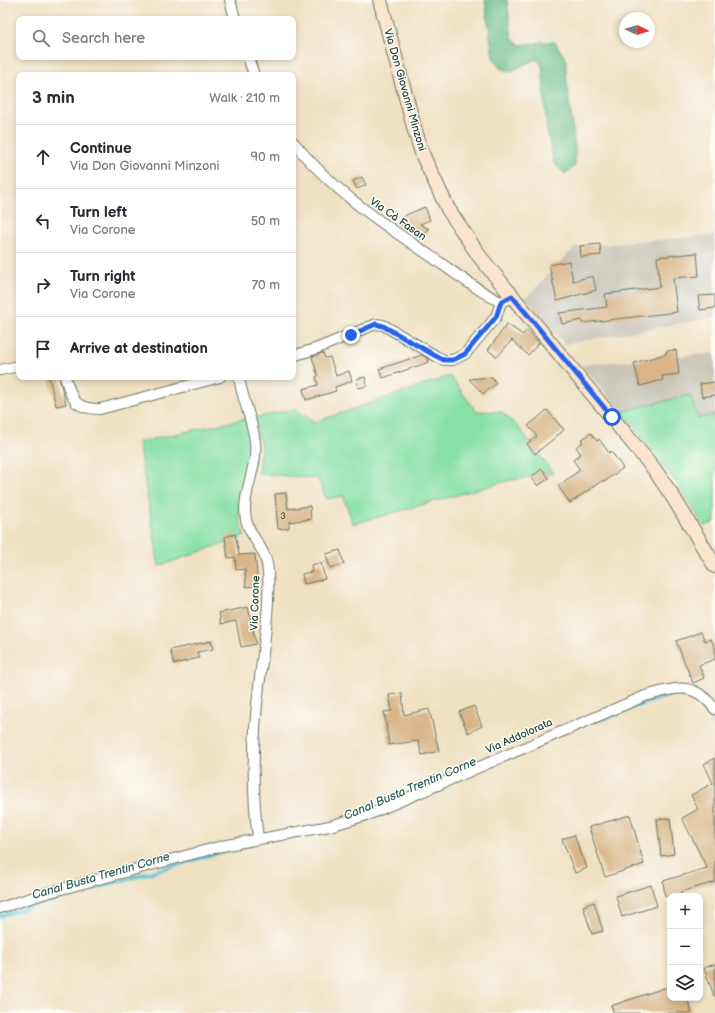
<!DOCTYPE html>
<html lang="en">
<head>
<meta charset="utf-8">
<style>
	body { margin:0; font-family:"Balsamiq Sans",sans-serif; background:#f7f7f7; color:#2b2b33 }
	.controls { position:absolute; right:12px; bottom:12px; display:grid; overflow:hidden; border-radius:8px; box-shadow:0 2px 6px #0003 }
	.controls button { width:36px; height:36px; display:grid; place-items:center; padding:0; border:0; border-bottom:1px solid #e1e1e2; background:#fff; color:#2b2b33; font:20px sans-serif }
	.compass { position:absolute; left:619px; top:12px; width:36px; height:36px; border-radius:50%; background:#fff; box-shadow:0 2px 6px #0003; rotate:94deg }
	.stop { position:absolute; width:12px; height:12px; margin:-9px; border:3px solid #2563eb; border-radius:50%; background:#fff }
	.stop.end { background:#2563eb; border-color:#fff; box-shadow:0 1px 4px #0008 }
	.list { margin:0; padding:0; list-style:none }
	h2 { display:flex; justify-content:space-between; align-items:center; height:52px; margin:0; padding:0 16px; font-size:17px }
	h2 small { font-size:13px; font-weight:400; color:#7c7c81 }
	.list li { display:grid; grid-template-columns:26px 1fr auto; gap:12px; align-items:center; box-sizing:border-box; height:64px; padding:0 16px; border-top:1px solid #e1e1e2 }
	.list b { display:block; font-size:15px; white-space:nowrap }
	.list p { margin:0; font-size:13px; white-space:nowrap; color:#7c7c81 }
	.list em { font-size:13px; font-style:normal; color:#7c7c81 }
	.icon { flex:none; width:22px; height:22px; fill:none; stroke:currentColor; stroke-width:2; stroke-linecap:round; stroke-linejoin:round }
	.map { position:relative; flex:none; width:715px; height:1013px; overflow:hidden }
	.search { position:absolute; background:#fff; box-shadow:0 2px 6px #0003; left:16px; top:16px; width:280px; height:44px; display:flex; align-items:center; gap:10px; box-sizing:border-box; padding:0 14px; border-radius:8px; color:#7c7c81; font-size:15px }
	.panel { position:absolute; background:#fff; box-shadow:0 2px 6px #0003; left:16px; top:72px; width:280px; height:308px; border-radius:8px }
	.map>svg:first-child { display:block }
</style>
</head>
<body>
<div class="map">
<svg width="715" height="1013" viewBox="0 0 715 1013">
	<rect width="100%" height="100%" fill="#fdfcf7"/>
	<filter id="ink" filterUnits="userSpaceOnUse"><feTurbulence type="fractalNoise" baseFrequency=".025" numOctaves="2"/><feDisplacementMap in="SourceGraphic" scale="8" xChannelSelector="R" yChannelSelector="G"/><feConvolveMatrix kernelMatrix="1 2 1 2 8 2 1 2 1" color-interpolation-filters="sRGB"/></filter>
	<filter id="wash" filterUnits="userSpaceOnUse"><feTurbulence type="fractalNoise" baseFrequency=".012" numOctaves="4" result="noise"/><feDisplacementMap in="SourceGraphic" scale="16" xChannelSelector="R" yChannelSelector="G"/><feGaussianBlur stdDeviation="0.9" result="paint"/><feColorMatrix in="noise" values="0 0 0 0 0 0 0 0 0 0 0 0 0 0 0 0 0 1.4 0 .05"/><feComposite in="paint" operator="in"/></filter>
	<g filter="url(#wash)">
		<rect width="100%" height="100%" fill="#f0e1c3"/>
		<path fill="#c8c4b8" d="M 715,235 L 715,317 L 564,344 L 526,298 L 575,247 Z
			M 715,353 L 715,415 L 698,418 L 690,395 L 621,411 L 581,365 Z"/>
		<path fill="#87e0a5" stroke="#538e6c" d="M 450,376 L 476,411 L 502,412 L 518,427 L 553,473 L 507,481 L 353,524 L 343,496 L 326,499 L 318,479 L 258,473 L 261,447 L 254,418 L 294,409 L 315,422 Z
			M 690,395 L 698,418 L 715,415 L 715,522 L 704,526 L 676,482 L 621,411 Z
			M 245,419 L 251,447 L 250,457 L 240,495 L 239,518 L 245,536 L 159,566 L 138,442 Z"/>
		<path fill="#6dbe8a" stroke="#467e5f" d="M 485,0 L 507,0 L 512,39 L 521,45 L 542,42 L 555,42 L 566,59 L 566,75 L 575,145 L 575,166 L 565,174 L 554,163 L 547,131 L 542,65 L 536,59 L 509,72 L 500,68 L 493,57 Z"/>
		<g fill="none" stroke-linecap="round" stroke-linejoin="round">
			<path stroke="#5dc5d9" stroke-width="3.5" d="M 601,720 C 617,714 669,692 683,694 C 699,696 708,713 715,725
				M 335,829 L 353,826 L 371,818
				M 0,916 L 235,848"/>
		</g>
		<g id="blocks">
			<path fill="#d8b689" d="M 362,177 L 366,185 L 357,189 L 353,181 Z
				M 425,207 L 430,220 L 420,224 L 429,229 L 421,239 L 399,223 L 406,215 Z
				M 600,244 L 601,255 L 581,257 L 580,246 Z
				M 697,253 L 699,276 L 673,278 L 677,312 L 582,323 L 582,320 L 562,324 L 559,313 L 607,307 L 605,294 L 660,287 L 657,257 Z
				M 569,261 L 573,281 L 593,276 L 596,290 L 557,301 L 549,265 Z
				M 715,295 L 715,308 L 700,310 L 698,296 Z
				M 507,324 L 523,335 L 527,330 L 539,343 L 528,355 L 512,340 L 497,357 L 488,350 Z
				M 676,350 L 679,374 L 662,376 L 663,380 L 640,386 L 634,363 L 666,354 L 666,351 Z
				M 323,353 L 325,358 L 330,357 L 336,376 L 349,371 L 352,381 L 335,387 L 336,391 L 306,400 L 303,389 L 318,385 L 316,377 L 318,376 L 312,357 Z
				M 422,355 L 428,359 L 429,362 L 383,378 L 379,369 Z
				M 49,377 L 59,377 L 66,404 L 56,406 Z
				M 365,377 L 367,386 L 358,388 L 356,379 Z
				M 492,377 L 496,383 L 483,394 L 469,379 Z
				M 715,382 L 715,395 L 702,397 L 700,384 Z
				M 547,410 L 564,430 L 535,454 L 527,444 L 537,436 L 528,426 Z
				M 591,433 L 597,441 L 599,439 L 609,453 L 611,451 L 623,468 L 604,482 L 603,480 L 570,503 L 558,486 L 580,470 L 573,460 L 581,454 L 576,447 L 583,442 L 581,440 Z
				M 542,469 L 549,478 L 538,486 L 531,477 Z
				M 286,493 L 288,509 L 310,506 L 311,519 L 289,522 L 289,528 L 278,529 L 275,494 Z
				M 235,534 L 239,555 L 255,554 L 258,586 L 246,587 L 245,569 L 236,570 L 235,557 L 228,558 L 225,537 Z
				M 340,550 L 344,564 L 330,568 L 326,554 Z
				M 321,563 L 325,579 L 304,584 L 302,574 L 312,572 L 311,565 Z
				M 248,607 L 256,644 L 241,647 L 236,621 L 221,624 L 219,613 Z
				M 701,632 L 705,641 L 711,639 L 715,648 L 715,659 L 699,665 L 704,678 L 693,683 L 676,641 Z
				M 211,641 L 213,649 L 197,652 L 199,658 L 174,664 L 170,650 Z
				M 402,693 L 404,715 L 429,709 L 439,751 L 422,755 L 418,741 L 389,745 L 384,712 L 392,711 L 389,695 Z
				M 474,706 L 482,726 L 468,733 L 459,712 Z
				M 715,758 L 715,882 L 680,892 L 681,896 L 665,896 L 663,881 L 707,868 L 682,818 L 698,809 L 691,795 L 713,783 L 704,764 Z
				M 630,815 L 644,864 L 605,877 L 589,827 Z
				M 670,818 L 674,854 L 661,856 L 657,819 Z
				M 574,835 L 587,868 L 575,873 L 562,839 Z
				M 651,885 L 657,906 L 622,917 L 616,896 Z
				M 594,902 L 603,931 L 592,934 L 583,906 Z
				M 715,964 L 715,996 L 714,996 L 704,968 Z
				M 670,986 L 670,998 L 687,998 L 692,1013 L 614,1013 L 611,1006 Z"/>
		</g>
	</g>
	<g filter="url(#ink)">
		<use href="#blocks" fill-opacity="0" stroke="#687666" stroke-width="1"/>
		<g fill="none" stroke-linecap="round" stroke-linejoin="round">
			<g stroke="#687666" stroke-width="12">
				<path id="street" d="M 230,0 L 235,19
					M 248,57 L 254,75
					M 293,142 C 333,191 380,222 432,257 C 455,273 476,290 501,302
					M 293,356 L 318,348 L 376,324 L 383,325 L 436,356 L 444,360 L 453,360 L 465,354 L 496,317 L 501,302 L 512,297
					M 0,370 L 19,366
					M 65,377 C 72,399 74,409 100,409 L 220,377
					M 239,377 C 242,399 253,421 255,442 C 258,468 241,494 246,520 C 251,540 267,548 268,572 C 270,607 264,643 260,678 C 253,731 251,785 258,838
					M 0,908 L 43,894 L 222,846 L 330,826 L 370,814 L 645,696 C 676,688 693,680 715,709"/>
			</g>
			<g stroke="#687666" stroke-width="16">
				<path id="secondary" d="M 380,0 L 415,131 L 423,156 L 448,209 L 480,257 L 654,469 L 673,497 L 715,566"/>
			</g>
			<use href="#street" stroke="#fff" stroke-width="10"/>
			<use href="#secondary" stroke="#fce5cf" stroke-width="14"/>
		</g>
	</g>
	<g fill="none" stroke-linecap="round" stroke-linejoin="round" filter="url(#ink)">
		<path stroke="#2563eb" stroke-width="5" d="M 351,335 L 376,324 L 383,326 L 436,356 L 444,360 L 453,360 L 465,354 L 496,317 L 501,302 L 512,296 L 612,417"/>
	</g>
	<g text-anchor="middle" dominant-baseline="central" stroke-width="3" stroke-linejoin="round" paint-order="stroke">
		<g font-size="9" fill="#4d5b49">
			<text x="283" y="516">3</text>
		</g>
		<g font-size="11" fill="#1f3d34" stroke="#fdfcf7">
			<text transform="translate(405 90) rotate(74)">Via Don Giovanni Minzoni</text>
			<text transform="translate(398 219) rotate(35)">Via Cà Fasan</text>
			<text transform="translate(255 603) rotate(-88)">Via Corone</text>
			<text transform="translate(519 736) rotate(-24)">Via Addolorata</text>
		</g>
		<g font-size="12" font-style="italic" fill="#2e5f5d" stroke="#fdfcf7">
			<text transform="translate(410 789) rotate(-23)">Canal Busta Trentin Corne</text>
			<text transform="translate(101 876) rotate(-16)">Canal Busta Trentin Corne</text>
		</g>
	</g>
</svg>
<div class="controls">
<button>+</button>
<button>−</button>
<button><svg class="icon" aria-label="layers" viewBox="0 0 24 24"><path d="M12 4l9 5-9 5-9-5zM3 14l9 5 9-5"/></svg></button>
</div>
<svg class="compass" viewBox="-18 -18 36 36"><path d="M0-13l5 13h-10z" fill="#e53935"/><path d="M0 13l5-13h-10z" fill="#7c7c81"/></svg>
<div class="stop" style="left:612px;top:417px"></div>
<div class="stop end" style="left:351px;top:335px"></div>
<div class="search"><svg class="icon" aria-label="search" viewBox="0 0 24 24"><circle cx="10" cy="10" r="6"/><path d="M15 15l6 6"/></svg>Search here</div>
<section class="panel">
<h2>3 min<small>Walk · 210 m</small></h2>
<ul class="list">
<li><svg class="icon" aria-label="ahead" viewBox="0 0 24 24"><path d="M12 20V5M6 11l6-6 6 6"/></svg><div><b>Continue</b><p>Via Don Giovanni Minzoni</p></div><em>90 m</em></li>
<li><svg class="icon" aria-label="left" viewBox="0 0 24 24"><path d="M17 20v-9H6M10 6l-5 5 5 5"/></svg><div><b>Turn left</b><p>Via Corone</p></div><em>50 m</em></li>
<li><svg class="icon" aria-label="right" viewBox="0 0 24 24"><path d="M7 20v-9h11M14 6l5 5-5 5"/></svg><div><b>Turn right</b><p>Via Corone</p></div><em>70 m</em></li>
<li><svg class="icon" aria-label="arrive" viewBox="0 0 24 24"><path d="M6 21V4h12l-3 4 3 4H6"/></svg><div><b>Arrive at destination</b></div></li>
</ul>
</section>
</div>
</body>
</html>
